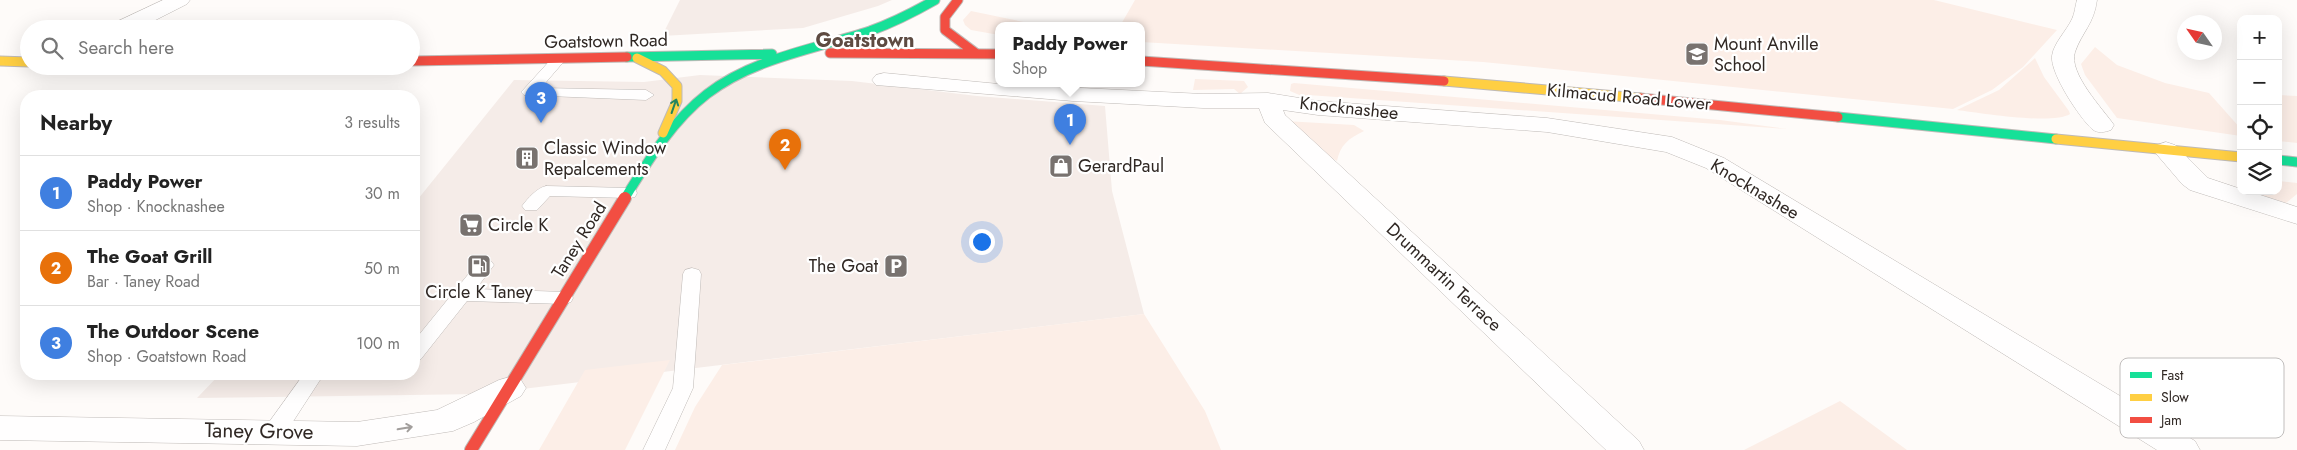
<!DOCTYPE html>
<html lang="en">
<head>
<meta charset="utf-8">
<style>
	body { margin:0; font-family:Jost,sans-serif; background:#f2f2f2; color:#222 }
	.controls { position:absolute; right:15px; top:15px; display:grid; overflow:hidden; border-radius:10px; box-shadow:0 5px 20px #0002 }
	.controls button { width:45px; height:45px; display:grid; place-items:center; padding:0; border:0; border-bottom:1px solid #e0e0e0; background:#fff; color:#222; font:25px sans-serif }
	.compass { position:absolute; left:2177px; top:15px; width:45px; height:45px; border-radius:50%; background:#fff; box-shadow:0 5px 20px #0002; rotate:304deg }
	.you { position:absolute; left:981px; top:241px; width:18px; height:18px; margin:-12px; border:4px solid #fff; border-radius:50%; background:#1a73e8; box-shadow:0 0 0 8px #1a73e833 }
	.badge { display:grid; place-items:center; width:32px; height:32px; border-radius:50%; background:#b45309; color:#fff; font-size:16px; font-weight:700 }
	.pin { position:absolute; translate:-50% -41px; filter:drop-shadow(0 1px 2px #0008) }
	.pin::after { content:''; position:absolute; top:26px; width:18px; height:15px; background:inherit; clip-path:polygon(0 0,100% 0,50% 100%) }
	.popup { position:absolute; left:995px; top:22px; width:150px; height:65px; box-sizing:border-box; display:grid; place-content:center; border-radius:10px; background:#fff; filter:drop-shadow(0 1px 4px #0005); font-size:16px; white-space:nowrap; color:#767676 }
	.popup b { font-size:19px; color:#222 }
	.popup::after { content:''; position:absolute; left:50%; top:100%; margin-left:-10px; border:10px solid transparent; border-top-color:#fff }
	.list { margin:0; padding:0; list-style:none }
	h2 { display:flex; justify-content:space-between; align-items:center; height:65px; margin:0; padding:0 20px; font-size:21px }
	h2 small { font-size:16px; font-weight:400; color:#767676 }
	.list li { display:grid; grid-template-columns:32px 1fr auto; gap:15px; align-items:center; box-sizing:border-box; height:75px; padding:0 20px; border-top:1px solid #e0e0e0 }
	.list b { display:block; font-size:19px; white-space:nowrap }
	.list p { margin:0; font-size:16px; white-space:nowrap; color:#767676 }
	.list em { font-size:16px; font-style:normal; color:#767676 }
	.icon { flex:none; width:28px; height:28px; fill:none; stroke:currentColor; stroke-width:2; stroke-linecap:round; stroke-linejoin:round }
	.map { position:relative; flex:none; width:2297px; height:450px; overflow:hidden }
	.search { position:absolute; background:#fff; box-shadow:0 5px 20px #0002; left:20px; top:20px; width:400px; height:55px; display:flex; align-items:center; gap:12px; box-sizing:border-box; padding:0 18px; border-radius:28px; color:#767676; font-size:19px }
	.panel { position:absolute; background:#fff; box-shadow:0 5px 20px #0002; left:20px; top:90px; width:400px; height:290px; border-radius:20px }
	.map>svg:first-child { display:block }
</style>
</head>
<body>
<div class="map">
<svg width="2297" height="450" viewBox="0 0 2297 450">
	<rect width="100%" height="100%" fill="#fefbf9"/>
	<path fill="#f5ece8" d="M 680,0 L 892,0 L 878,6 L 803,28 L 662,36 Z
		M 700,75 L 852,81 L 977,96 L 1105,106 L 1112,191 L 1144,314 L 480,394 L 197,398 L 220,374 L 414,374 L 414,204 L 514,80 L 644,82 Z"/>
	<path fill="#fceee7" d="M 1135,0 L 1934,0 L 2057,30 L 2023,67 L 1992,90 L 1953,109 L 1483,62 L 1141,42 L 1141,26 L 1120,26 Z
		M 971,11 L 1043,26 L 999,26 L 999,35 L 971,30 L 965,25 L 963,20 Z
		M 2095,47 L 2117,65 L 2165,83 L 2209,93 L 2241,129 L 2241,136 L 2117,118 L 2085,75 L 2081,64 Z
		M 2035,58 L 2044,77 L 2069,111 L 2070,114 C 2053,125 1980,113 1957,110 L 1999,90 Z
		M 1195,79 L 1244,81 L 1248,87 L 1240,94 L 1234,89 L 1193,90 Z
		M 1294,83 L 1720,120 L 1787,129 L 1308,95 L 1304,97 L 1290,91 L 1291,84 Z
		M 2278,95 L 2297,96 L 2297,143 L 2278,141 Z
		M 1285,121 L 1354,125 L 1364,131 C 1349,138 1340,145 1337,161 L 1321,153 Z
		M 2278,181 L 2297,183 L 2297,194 L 2286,203 L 2247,191 L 2278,191 Z
		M 1144,314 L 1205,411 L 1221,450 L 675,450 L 695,407 L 722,365 Z
		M 670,360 L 625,450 L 539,450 L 585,370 Z
		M 1840,401 L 1907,450 L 1744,450 Z"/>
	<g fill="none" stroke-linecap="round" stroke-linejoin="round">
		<g stroke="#bfbab7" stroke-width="1">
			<path id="lane" d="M 559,55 L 566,59 L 541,88 L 646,90 L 654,95 L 646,100 L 524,95 L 521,92 L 524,89 L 554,56 Z
				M 546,186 L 629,188 L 635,189 L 637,193 L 635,197 L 629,198 L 550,196 L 537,210 L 525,210 L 522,206 C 528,198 537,188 546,186 Z
				M 485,259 L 491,261 L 494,265 L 476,289 L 564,292 L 571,294 L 573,298 L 571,302 L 564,304 L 467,301 L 421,359 L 414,361 L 414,341 L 479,261 Z
				M 692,268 L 699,270 L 701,274 L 693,388 L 665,450 L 643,450 L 673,388 L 683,274 L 685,270 Z
				M 304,374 L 327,374 L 320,380 L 283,437 L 275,439 L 267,437 L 264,431 L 267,425 Z"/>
		</g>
		<g stroke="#bfbab7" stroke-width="1">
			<path id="street" d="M 163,0 L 190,0 L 187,4 L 138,29 L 109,29 L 112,24 Z
				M 2077,0 L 2097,0 C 2094,24 2082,32 2075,52 C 2068,73 2103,109 2114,125 L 2111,130 C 2105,132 2098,134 2092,129 C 2079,117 2050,73 2052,56 C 2053,44 2067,30 2072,19 C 2075,13 2075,6 2077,0 Z
				M 884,73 L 999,84 L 1203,94 L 1268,93 L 1318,101 L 1547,118 L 1672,137 L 1724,158 L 2195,441 L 2200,450 L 2157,450 L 1706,168 L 1666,152 L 1547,132 L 1318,115 L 1283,110 L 1285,115 L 1639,441 L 1644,450 L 1606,450 L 1265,123 L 1259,108 L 1203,108 L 1073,101 L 876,85 L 872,80 L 876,75 Z
				M 2166,142 L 2175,145 L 2208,178 L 2241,189 L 2241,191 L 2248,191 L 2297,207 L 2297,224 L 2190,190 L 2182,184 L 2153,150 L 2157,145 Z
				M 510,377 L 521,380 L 526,388 L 521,396 L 474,422 L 453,431 L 357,446 L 0,440 L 0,416 L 357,422 L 437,410 L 499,380 Z"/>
		</g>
		<g stroke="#bfbab7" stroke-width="11">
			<path id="fast" d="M 627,57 L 772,54
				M 1838,117 L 2056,139
				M 2278,160 L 2297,162
				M 625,198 C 648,161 672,121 707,94 C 754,58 815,49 870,31 C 892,23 914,12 935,0"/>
		</g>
		<g stroke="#bfbab7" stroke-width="11">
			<path id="slow" d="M 637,58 L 663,71 L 677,86 L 677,101 L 663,133
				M 0,61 L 29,62
				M 1444,81 L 1640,98
				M 2056,139 L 2241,157"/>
		</g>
		<g stroke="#bfbab7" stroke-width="11">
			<path id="jam-far1" d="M 958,0 L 945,17 L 945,30 L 977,54
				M 830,53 L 999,54
				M 411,61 L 627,57
				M 1141,61 L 1444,81
				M 1640,98 L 1838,117"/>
		</g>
		<g stroke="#bfbab7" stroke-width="14">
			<path id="jam" d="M 471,450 L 625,198"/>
		</g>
		<use href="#lane" fill="#fffefe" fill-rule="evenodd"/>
		<use href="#street" fill="#fffefe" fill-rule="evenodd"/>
		<use href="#fast" stroke="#16e098" stroke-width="9"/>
		<use href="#slow" stroke="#ffcf43" stroke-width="9"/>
		<use href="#jam-far1" stroke="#f24e42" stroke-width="9"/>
		<use href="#jam" stroke="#f24e42" stroke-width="12"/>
	</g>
	<defs><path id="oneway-shaft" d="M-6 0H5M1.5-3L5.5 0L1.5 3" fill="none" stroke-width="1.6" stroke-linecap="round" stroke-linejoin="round" transform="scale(1.25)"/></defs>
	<use stroke="#23845e" href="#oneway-shaft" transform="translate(674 106) rotate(-71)"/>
	<use stroke="#a29e9c" href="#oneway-shaft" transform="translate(405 428) rotate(-10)"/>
	<defs>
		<g id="school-square" transform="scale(1.25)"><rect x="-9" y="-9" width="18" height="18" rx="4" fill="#78726f" stroke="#fff"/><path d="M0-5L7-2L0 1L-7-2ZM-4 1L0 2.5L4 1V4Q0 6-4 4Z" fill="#fff"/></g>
		<g id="building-square" transform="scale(1.25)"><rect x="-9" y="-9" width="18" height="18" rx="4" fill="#78726f" stroke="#fff"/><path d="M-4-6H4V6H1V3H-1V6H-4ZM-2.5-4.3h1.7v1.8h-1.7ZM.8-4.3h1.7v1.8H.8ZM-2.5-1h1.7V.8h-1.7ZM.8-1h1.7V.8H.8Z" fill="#fff"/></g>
		<g id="shop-square" transform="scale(1.25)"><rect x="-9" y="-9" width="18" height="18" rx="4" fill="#78726f" stroke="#fff"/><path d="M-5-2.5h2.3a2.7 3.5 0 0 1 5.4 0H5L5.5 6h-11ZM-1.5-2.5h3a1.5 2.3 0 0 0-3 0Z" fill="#fff"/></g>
		<g id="supermarket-square" transform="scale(1.25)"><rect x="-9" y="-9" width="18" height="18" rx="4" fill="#78726f" stroke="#fff"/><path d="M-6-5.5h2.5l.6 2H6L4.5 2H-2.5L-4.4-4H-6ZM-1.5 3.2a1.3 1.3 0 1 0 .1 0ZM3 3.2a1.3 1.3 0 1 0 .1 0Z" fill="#fff"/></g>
		<g id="fuel-square" transform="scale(1.25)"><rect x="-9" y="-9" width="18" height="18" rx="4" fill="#78726f" stroke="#fff"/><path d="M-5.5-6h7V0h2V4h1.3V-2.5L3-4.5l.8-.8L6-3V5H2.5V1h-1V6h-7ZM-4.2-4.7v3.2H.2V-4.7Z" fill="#fff"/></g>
		<g id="parking-square" transform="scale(1.25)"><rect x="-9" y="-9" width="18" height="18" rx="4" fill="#78726f" stroke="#fff"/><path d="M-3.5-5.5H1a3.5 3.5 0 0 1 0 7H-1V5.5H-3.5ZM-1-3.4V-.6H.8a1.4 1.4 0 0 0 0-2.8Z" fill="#fff"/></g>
	</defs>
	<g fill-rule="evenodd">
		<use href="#school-square" x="1697" y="54"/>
		<use href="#building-square" x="527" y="158"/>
		<use href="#shop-square" x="1061" y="166"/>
		<use href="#supermarket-square" x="471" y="225"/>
		<use href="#fuel-square" x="479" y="266"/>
		<use href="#parking-square" x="896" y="266"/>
	</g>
	<g text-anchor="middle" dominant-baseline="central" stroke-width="4.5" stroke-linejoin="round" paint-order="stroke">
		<g font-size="18" fill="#302824" stroke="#fff">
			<text transform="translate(606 41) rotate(-1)">Goatstown Road</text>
			<text transform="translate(1629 97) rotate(5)">Kilmacud Road Lower</text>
			<text transform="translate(1349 108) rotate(6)">Knocknashee</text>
			<text transform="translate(1755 189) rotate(31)">Knocknashee</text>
			<text transform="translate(579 240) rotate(-58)">Taney Road</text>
			<text transform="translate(1444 277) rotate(43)">Drummartin Terrace</text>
		</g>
		<g font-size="18" fill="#302824" stroke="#fff" text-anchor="start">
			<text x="1714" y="44">Mount Anville<tspan x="1714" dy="21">School</tspan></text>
			<text x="544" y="148">Classic Window<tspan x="544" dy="21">Repalcements</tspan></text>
			<text x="1078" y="166">GerardPaul</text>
			<text x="488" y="225">Circle K</text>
			<text x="878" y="266" text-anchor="end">The Goat</text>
			<text x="479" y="292" text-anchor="middle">Circle K Taney</text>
		</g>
		<g font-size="20" font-weight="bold" fill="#5e4b42" stroke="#fff">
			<text x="865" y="40">Goatstown</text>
		</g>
		<g font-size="21" fill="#302824" stroke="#fff">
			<text transform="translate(259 431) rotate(1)">Taney Grove</text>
		</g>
	</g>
	<rect x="2120" y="358" width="164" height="80" rx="8" fill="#fff" stroke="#c1bebd" stroke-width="1"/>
	<rect x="2130" y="372" width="22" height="6" fill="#16e098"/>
	<rect x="2130" y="394" width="22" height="7" fill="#ffcf43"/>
	<rect x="2130" y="417" width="22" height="6" fill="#f24e42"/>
	<g font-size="14" fill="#302824">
		<text x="2161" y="380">Fast</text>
		<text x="2161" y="402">Slow</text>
		<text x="2161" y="425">Jam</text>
	</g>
</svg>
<div class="controls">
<button>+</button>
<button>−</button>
<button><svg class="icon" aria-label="locate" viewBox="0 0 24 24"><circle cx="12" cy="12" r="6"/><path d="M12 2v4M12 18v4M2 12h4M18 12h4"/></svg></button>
<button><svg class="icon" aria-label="layers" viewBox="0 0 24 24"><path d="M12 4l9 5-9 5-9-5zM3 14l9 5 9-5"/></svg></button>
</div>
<svg class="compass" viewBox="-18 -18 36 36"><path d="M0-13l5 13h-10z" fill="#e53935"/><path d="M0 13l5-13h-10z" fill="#767676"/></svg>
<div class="you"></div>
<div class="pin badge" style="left:1070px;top:145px;background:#3f7fe0">1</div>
<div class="popup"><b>Paddy Power</b>Shop</div>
<div class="pin badge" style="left:785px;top:170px;background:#e8710a">2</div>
<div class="pin badge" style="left:541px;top:123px;background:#3f7fe0">3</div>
<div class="search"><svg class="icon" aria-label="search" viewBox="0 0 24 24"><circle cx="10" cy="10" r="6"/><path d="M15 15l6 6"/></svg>Search here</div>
<section class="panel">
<h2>Nearby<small>3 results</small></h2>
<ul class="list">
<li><span class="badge" style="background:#3f7fe0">1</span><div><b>Paddy Power</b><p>Shop · Knocknashee</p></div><em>30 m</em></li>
<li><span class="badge" style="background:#e8710a">2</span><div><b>The Goat Grill</b><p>Bar · Taney Road</p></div><em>50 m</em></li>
<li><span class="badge" style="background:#3f7fe0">3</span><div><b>The Outdoor Scene</b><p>Shop · Goatstown Road</p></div><em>100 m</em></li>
</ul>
</section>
</div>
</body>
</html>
